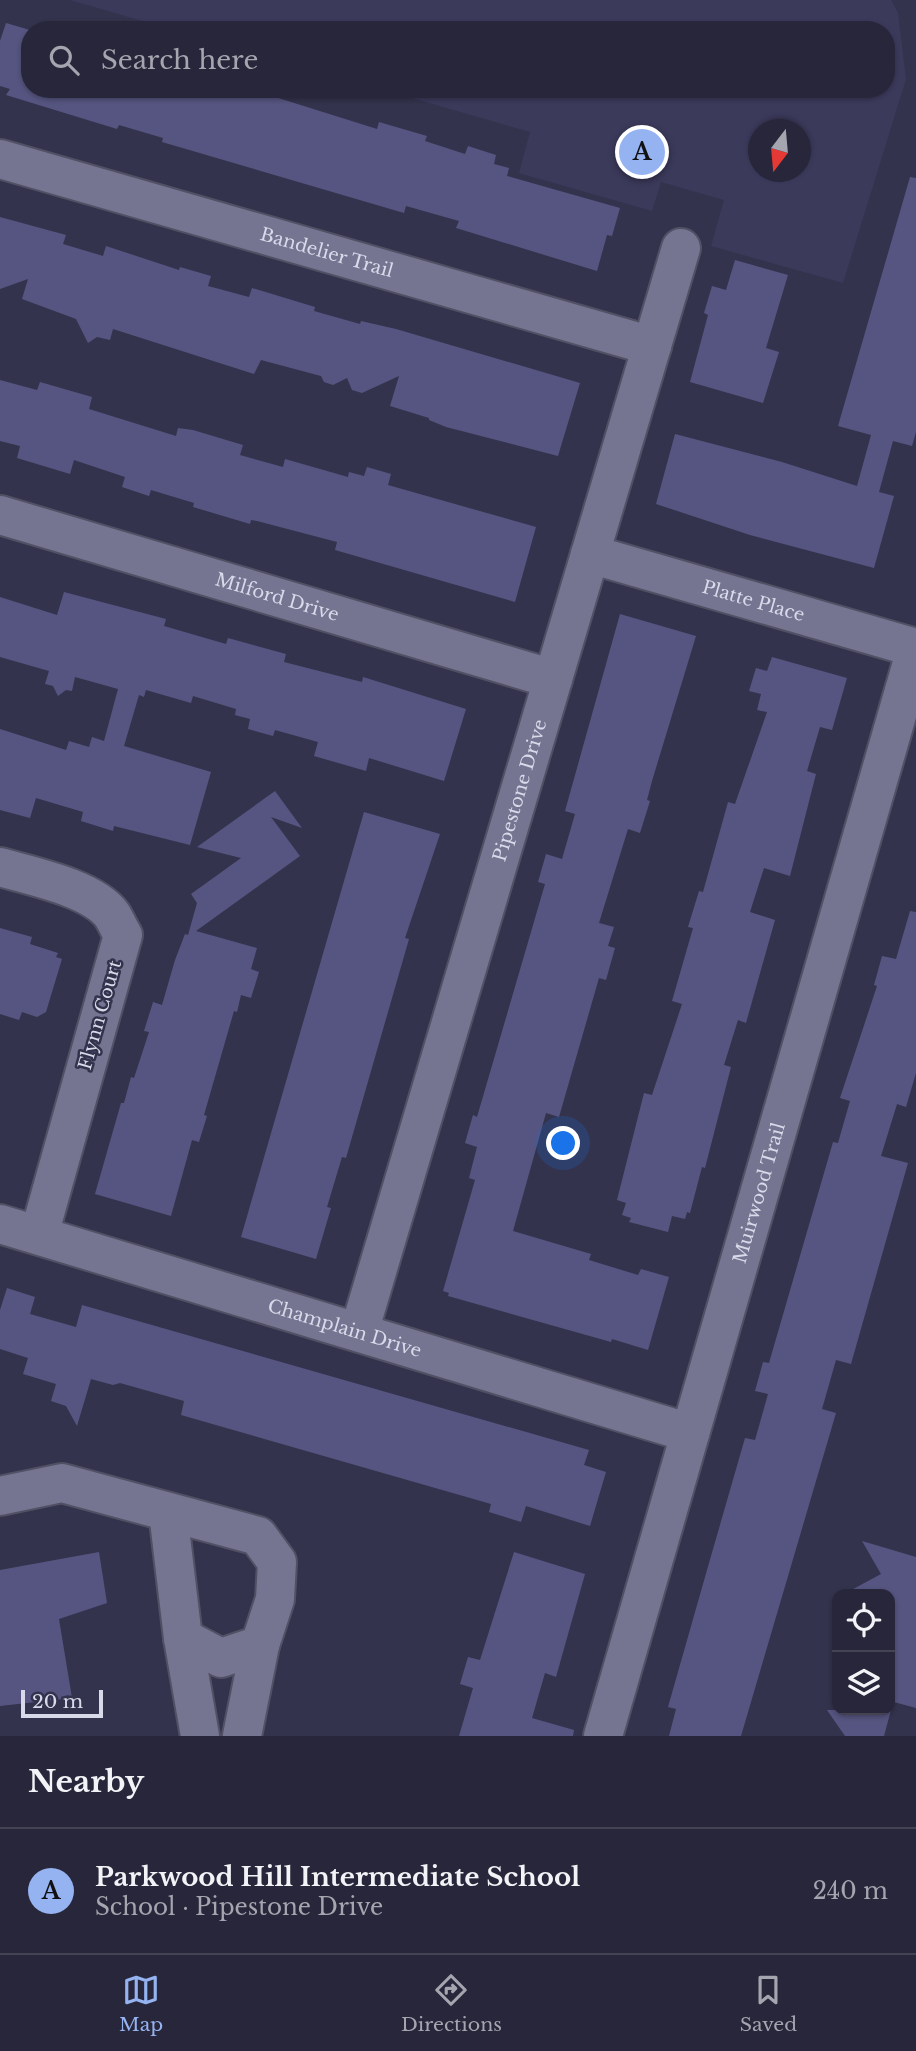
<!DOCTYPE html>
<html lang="en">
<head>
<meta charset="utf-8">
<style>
	body { margin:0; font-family:"Libre Baskerville",serif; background:#333245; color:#f1f3f6 }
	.controls { position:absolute; right:21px; bottom:21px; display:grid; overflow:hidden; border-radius:14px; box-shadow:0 2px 5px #0004 }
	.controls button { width:63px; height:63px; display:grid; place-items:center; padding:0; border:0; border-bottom:2px solid #434354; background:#27263a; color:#f1f3f6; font:35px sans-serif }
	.compass { position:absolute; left:748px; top:119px; width:63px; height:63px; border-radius:50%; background:#27263a; box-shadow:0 2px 5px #0004; rotate:196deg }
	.scale { position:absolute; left:21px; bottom:18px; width:82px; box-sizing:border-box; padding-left:7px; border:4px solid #d8d9e9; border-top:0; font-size:19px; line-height:24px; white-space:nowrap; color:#d8d9e9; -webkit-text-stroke:5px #34334d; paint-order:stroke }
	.you { position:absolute; left:564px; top:1144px; width:24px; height:24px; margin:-18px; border:5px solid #fff; border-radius:50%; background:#1a73e8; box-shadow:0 0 0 10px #1a73e833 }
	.badge { display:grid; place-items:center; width:46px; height:46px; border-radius:50%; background:#95b2f1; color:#111; font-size:23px; font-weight:700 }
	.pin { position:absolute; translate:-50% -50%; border:4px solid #fff; box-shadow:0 2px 7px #0006 }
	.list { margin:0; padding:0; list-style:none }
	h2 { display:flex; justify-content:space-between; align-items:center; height:91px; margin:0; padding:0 28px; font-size:30px }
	h2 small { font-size:23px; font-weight:400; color:#a4a5af }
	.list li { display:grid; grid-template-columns:46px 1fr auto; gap:21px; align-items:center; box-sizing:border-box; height:126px; padding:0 28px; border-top:2px solid #434354 }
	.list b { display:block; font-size:26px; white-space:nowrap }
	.list p { margin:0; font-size:23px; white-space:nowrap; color:#a4a5af }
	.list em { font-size:23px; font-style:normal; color:#a4a5af }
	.icon { flex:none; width:38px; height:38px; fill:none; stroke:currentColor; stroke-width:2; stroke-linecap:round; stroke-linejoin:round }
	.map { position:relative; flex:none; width:916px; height:1736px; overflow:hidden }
	.search { position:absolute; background:#27263a; box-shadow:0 2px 5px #0004; left:21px; right:21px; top:21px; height:77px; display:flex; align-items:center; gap:18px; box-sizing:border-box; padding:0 24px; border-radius:28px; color:#a4a5af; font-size:26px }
	.sheet { height:217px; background:#27263a }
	nav { display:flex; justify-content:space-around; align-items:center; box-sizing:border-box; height:98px; border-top:2px solid #434354; background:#27263a; font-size:19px; color:#a4a5af }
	nav a { display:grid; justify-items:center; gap:4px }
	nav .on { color:#95b2f1 }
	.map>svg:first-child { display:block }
</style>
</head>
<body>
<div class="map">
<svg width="916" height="1736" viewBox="0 0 916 1736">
	<rect width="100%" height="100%" fill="#34334d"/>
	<path fill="#3c3a5b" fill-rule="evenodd" d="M 70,0 L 891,0 L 898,13 L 906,79 L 843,283 L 711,246 L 724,200 L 661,182 L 652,211 L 519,173 L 530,132 L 381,89 L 886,89 L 886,30 L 174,30 ZM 758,130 L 800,130 L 800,172 L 758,172 Z"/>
	<path fill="#565581" d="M 6,23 L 30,30 L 30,89 L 274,89 L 272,96 L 377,129 L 379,122 L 427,136 L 425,141 L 465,154 L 468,146 L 496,155 L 494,164 L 509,168 L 507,176 L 620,208 L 612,236 L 607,235 L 597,271 L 456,228 L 459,221 L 406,206 L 404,213 L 162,142 L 163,138 L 119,125 L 117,129 L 6,95 L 10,89 L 0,86 L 0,41 Z
		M 910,177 L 916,178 L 916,432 L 912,446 L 893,441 L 879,492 L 894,496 L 874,568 L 750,535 L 656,504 L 675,434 L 782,462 L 857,486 L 871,435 L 838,426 Z
		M 0,217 L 66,235 L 63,244 L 103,256 L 106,246 L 179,270 L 180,267 L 211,276 L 208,286 L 249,297 L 252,288 L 315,307 L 314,311 L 360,324 L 361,321 L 396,329 L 580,383 L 558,456 L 446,427 L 429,420 L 429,418 L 390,406 L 399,376 L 362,393 L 352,390 L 347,378 L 333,385 L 324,382 L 321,376 L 261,360 L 254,374 L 113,329 L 110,340 L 97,337 L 88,343 L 76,319 L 22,299 L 28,279 L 0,289 Z
		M 735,260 L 788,275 L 766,348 L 779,352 L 763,403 L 690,382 L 708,315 L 704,313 L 712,286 L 726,290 Z
		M 0,380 L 37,390 L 40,382 L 92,397 L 89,409 L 176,436 L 178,428 L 193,430 L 243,445 L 240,455 L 283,467 L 285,459 L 348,477 L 349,472 L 364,476 L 367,467 L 391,474 L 388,485 L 536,527 L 515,602 L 335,550 L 337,542 L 257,521 L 251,520 L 250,524 L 193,507 L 194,503 L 151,490 L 149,496 L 122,487 L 125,477 L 74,460 L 70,474 L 17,458 L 20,446 L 0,441 Z
		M 64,592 L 166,619 L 164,626 L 226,644 L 228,638 L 286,654 L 284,662 L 362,682 L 363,677 L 466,709 L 444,781 L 369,758 L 366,771 L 314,756 L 318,742 L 275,730 L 273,736 L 248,729 L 250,719 L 235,715 L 236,709 L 193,696 L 191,703 L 146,690 L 144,697 L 139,695 L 124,746 L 211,772 L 190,845 L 114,826 L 113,831 L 81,821 L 83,812 L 36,798 L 30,818 L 0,810 L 0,729 L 66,750 L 69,741 L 89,747 L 92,737 L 104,741 L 118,689 L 75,677 L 72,691 L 66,690 L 58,696 L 53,686 L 45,684 L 49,671 L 0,657 L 0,597 L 57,615 Z
		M 620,614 L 696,636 L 652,781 L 647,800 L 650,801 L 640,833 L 628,829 L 599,923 L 614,927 L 608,946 L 615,948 L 606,980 L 599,978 L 559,1117 L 546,1113 L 513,1231 L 591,1254 L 589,1260 L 638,1275 L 641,1269 L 669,1277 L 648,1350 L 612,1339 L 611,1342 L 448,1296 L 449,1293 L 443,1291 L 475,1180 L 469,1178 L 477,1147 L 465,1143 L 473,1115 L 477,1117 L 545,884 L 538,882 L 546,854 L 562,859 L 575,814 L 565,811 Z
		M 772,657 L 847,678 L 832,730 L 820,727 L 807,771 L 816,774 L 790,876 L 764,868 L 750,912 L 775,920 L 746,1023 L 738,1020 L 724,1065 L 731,1067 L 705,1168 L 702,1167 L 690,1213 L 687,1212 L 685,1219 L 672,1216 L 668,1232 L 629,1222 L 631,1218 L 622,1215 L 626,1203 L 617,1200 L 644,1093 L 652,1095 L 682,1004 L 672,1001 L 693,928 L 688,927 L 699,891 L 703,892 L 728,802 L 735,804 L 767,712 L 757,710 L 761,694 L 749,691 L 756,668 L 767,671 Z
		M 275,791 L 302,828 L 271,817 L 300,856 L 196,931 L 257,948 L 251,969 L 259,972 L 251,998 L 241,995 L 237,1012 L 234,1011 L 204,1115 L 207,1116 L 199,1142 L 192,1140 L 171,1216 L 95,1194 L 121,1103 L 124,1103 L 131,1077 L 134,1078 L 149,1032 L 144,1031 L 153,1002 L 162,1005 L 175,960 L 185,934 L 188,935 L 197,903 L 191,894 L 241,858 L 197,847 Z
		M 364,812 L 440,834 L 405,938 L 409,939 L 346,1158 L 342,1157 L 327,1207 L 331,1208 L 316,1259 L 241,1237 Z
		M 910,911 L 916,912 L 916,1073 L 906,1107 L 897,1104 L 881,1156 L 908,1163 L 851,1364 L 836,1360 L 822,1409 L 836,1413 L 741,1736 L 669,1736 L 676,1709 L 668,1707 L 707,1570 L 745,1438 L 755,1440 L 768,1394 L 755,1391 L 763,1362 L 769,1363 L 833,1142 L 838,1143 L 850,1101 L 840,1098 L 877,986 L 874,985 L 882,956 L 896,959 Z
		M 0,928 L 32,937 L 30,944 L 58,953 L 56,957 L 62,959 L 46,1012 L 37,1017 L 22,1012 L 19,1020 L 0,1014 Z
		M 7,1288 L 35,1297 L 30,1314 L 76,1327 L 82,1305 L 589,1450 L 584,1465 L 606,1472 L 590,1526 L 526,1506 L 521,1522 L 489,1512 L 491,1504 L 181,1415 L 184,1401 L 120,1383 L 113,1385 L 91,1379 L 77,1426 L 66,1406 L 51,1401 L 56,1384 L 23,1374 L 28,1358 L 0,1349 L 0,1310 Z
		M 862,1541 L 916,1557 L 916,1708 L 890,1701 L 890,1594 L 844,1594 L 881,1574 Z
		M 99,1552 L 107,1603 L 59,1619 L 72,1698 L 0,1706 L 0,1570 Z
		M 514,1552 L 585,1574 L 556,1677 L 545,1673 L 532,1718 L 574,1730 L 573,1736 L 459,1736 L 473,1688 L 460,1684 L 468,1657 L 480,1660 Z
		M 827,1710 L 891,1710 L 884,1736 L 845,1736 Z"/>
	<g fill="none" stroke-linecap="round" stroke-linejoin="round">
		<g stroke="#515065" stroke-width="42">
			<g id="minor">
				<path id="s1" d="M 0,159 L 652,346"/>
				<path id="s2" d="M 0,515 L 553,679"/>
				<path id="s3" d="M 590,554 L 916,648"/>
				<path d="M 0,867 C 31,876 92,888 112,915 C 116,921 119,929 123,935 L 39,1235"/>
				<path id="s4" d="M 0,1224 L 690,1433"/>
				<path id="s5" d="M 359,1332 L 681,248"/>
				<path d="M 0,1496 L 62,1483 L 258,1536 L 277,1562 L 275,1599 L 260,1645 L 221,1658 L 183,1638 L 168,1512"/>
				<path d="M 183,1638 L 200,1736"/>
				<path d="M 242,1736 L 260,1645"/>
				<path id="s6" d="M 603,1736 L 916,649"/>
			</g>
		</g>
		<use href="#minor" stroke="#757592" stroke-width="38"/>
	</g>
	<g text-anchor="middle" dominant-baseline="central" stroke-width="5" stroke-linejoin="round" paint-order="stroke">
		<g font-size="18" fill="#d8d9e9" stroke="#34334d">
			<text stroke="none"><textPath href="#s1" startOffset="340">Bandelier Trail</textPath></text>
			<text stroke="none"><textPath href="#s2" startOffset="289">Milford Drive</textPath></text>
			<text stroke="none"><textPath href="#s3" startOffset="170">Platte Place</textPath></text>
			<text stroke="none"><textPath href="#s5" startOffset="565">Pipestone Drive</textPath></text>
			<text transform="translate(100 1015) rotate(-74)">Flynn Court</text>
			<text stroke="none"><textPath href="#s6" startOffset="565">Muirwood Trail</textPath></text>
			<text stroke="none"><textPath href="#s4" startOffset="360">Champlain Drive</textPath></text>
		</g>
	</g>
</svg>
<div class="controls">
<button><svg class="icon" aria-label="locate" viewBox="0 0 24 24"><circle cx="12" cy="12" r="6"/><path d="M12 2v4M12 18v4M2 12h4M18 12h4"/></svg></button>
<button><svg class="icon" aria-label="layers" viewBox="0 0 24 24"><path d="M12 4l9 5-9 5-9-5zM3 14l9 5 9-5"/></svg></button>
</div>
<svg class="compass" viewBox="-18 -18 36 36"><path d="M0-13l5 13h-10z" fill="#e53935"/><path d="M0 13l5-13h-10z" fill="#a4a5af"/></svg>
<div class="scale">20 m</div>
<div class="you"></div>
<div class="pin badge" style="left:642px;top:152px">A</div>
<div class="search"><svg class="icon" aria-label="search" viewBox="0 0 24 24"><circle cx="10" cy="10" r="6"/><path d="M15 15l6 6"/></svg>Search here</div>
</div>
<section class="sheet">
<h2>Nearby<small></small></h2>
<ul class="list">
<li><span class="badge">A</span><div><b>Parkwood Hill Intermediate School</b><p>School · Pipestone Drive</p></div><em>240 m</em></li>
</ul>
</section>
<nav>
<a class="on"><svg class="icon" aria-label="map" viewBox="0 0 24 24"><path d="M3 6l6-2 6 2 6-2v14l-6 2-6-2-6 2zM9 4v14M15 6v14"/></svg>Map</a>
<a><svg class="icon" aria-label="directions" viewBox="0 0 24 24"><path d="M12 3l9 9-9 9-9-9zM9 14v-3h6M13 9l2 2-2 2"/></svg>Directions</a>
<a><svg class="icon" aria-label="saved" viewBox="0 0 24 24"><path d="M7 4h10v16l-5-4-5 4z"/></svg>Saved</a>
</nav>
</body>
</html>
